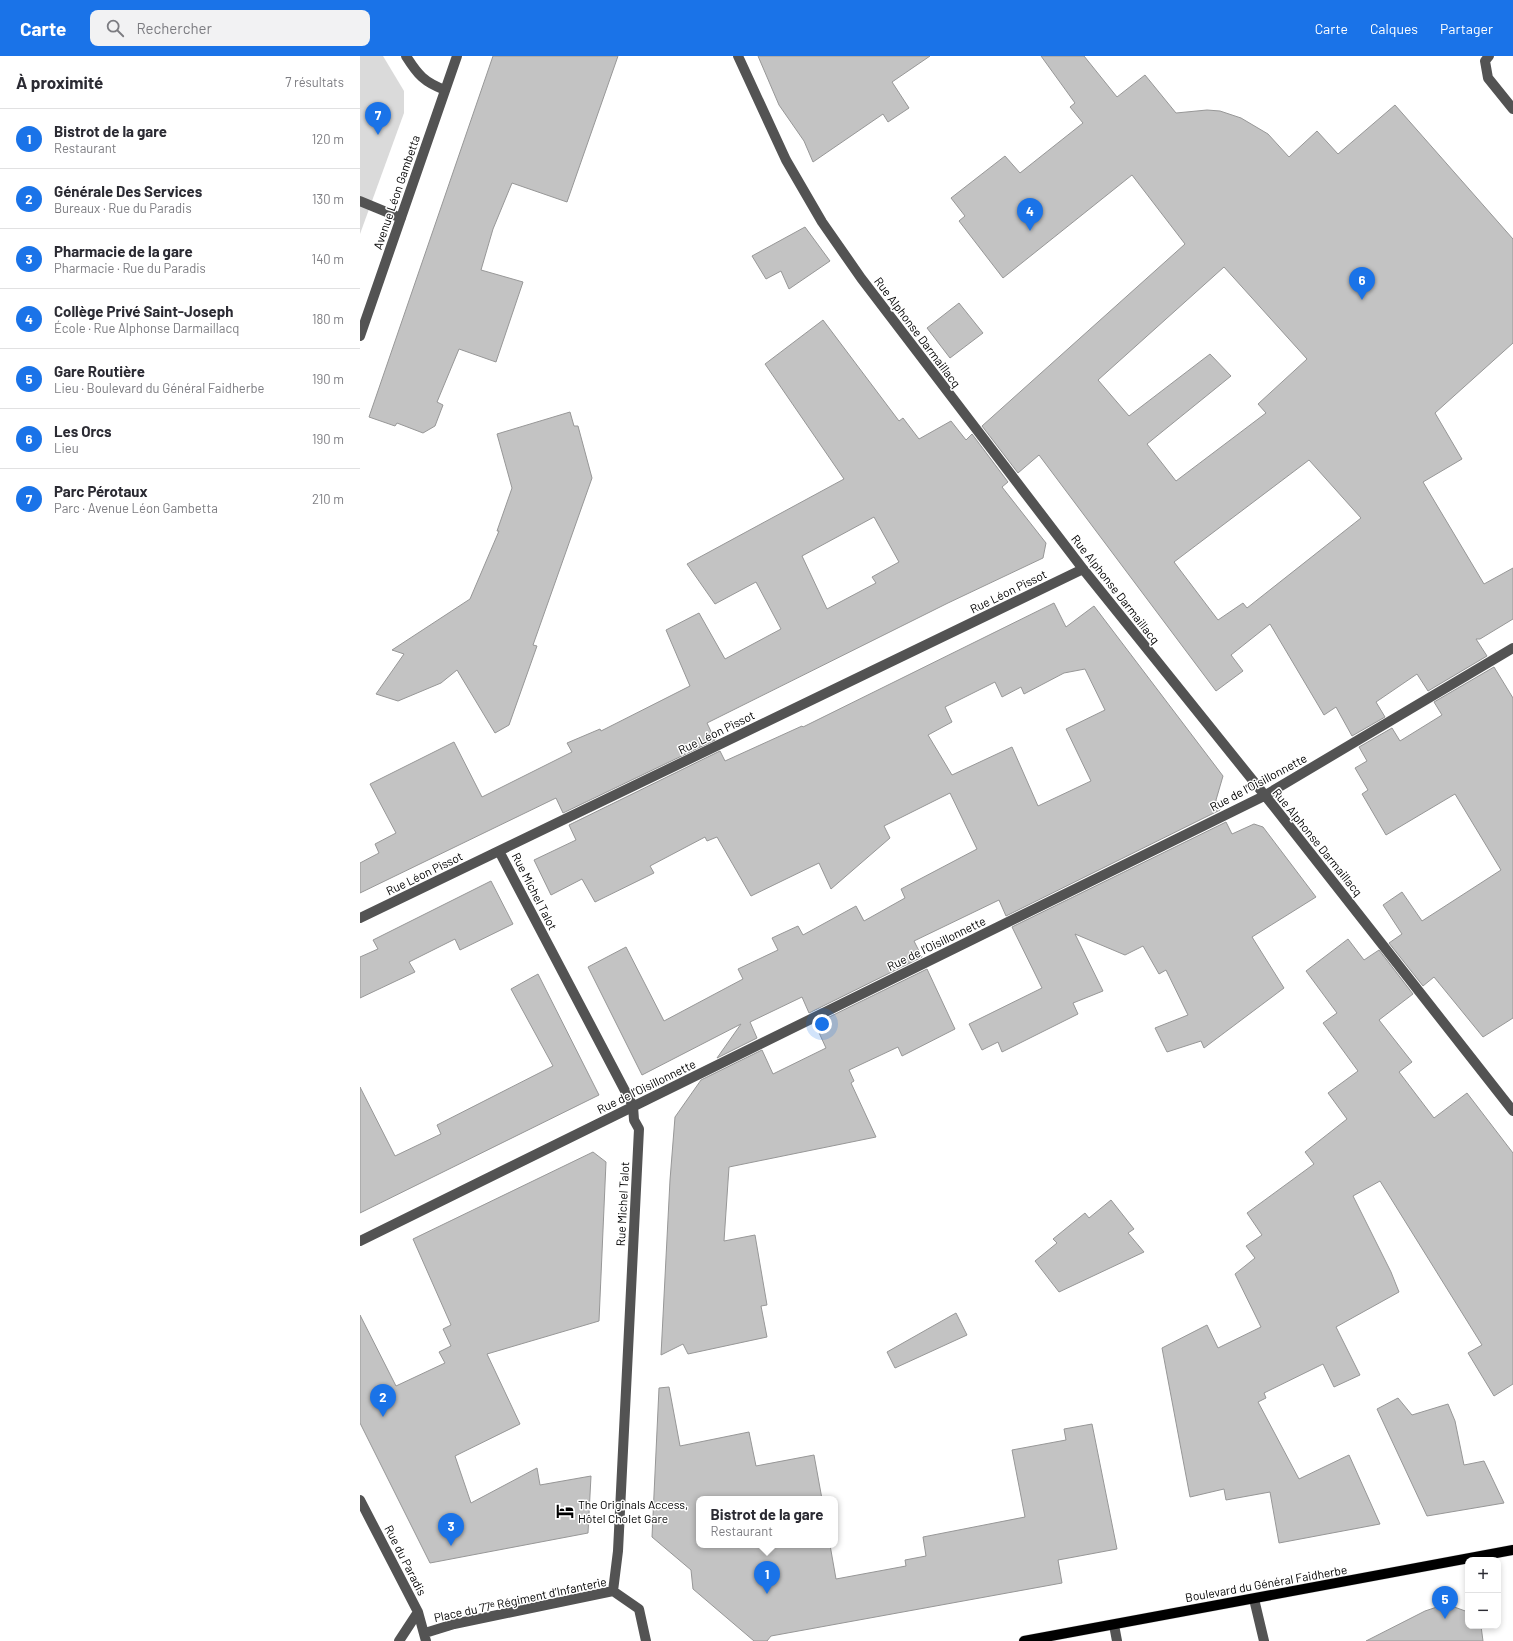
<!DOCTYPE html>
<html lang="fr">
<head>
<meta charset="utf-8">
<style>
	body { margin:0; font-family:Barlow,sans-serif; background:#f2f2f3; color:#2b2b33 }
	.controls { position:absolute; right:12px; bottom:12px; display:grid; overflow:hidden; border-radius:8px; box-shadow:0 2px 6px #0003 }
	.controls button { width:36px; height:36px; display:grid; place-items:center; padding:0; border:0; border-bottom:1px solid #e1e1e2; background:#fff; color:#2b2b33; font:20px sans-serif }
	.you { position:absolute; left:462px; top:968px; width:14px; height:14px; margin:-10px; border:3px solid #fff; border-radius:50%; background:#1a73e8; box-shadow:0 0 0 6px #1a73e833 }
	.badge { display:grid; place-items:center; width:26px; height:26px; border-radius:50%; background:#1a73e8; color:#fff; font-size:13px; font-weight:700 }
	.pin { position:absolute; translate:-50% -33px; filter:drop-shadow(0 1px 2px #0008) }
	.pin::after { content:''; position:absolute; top:21px; width:14px; height:12px; background:inherit; clip-path:polygon(0 0,100% 0,50% 100%) }
	.popup { position:absolute; left:336px; top:1440px; width:142px; height:52px; box-sizing:border-box; display:grid; place-content:center; border-radius:8px; background:#fff; filter:drop-shadow(0 1px 3px #0005); font-size:13px; white-space:nowrap; color:#7c7c81 }
	.popup b { font-size:15px; color:#2b2b33 }
	.popup::after { content:''; position:absolute; left:50%; top:100%; margin-left:-8px; border:8px solid transparent; border-top-color:#fff }
	.list { margin:0; padding:0; list-style:none }
	h2 { display:flex; justify-content:space-between; align-items:center; height:52px; margin:0; padding:0 16px; font-size:17px }
	h2 small { font-size:13px; font-weight:400; color:#7c7c81 }
	.list li { display:grid; grid-template-columns:26px 1fr auto; gap:12px; align-items:center; box-sizing:border-box; height:60px; padding:0 16px; border-top:1px solid #e1e1e2 }
	.list b { display:block; font-size:15px; white-space:nowrap }
	.list p { margin:0; font-size:13px; white-space:nowrap; color:#7c7c81 }
	.list em { font-size:13px; font-style:normal; color:#7c7c81 }
	.icon { flex:none; width:22px; height:22px; fill:none; stroke:currentColor; stroke-width:2; stroke-linecap:round; stroke-linejoin:round }
	.map { position:relative; flex:none; width:1153px; height:1585px; overflow:hidden }
	header { display:flex; align-items:center; gap:24px; box-sizing:border-box; height:56px; padding:0 20px; background:#1a73e8; color:#fff }
	header strong { font-size:19px }
	nav { display:flex; gap:22px; margin-inline-start:auto; font-size:14px }
	.search { width:280px; height:36px; background:#f2f2f3; display:flex; align-items:center; gap:10px; box-sizing:border-box; padding:0 14px; border-radius:8px; color:#7c7c81; font-size:15px }
	main { display:flex }
	aside { flex:1; background:#fff }
	.map>svg:first-child { display:block }
</style>
</head>
<body>
<header>
<strong>Carte</strong>
<div class="search"><svg class="icon" aria-label="search" viewBox="0 0 24 24"><circle cx="10" cy="10" r="6"/><path d="M15 15l6 6"/></svg>Rechercher</div>
<nav><a>Carte</a><a>Calques</a><a>Partager</a></nav>
</header>
<main>
<aside>
<h2>À proximité<small>7 résultats</small></h2>
<ul class="list">
<li><span class="badge">1</span><div><b>Bistrot de la gare</b><p>Restaurant</p></div><em>120 m</em></li>
<li><span class="badge">2</span><div><b>Générale Des Services</b><p>Bureaux · Rue du Paradis</p></div><em>130 m</em></li>
<li><span class="badge">3</span><div><b>Pharmacie de la gare</b><p>Pharmacie · Rue du Paradis</p></div><em>140 m</em></li>
<li><span class="badge">4</span><div><b>Collège Privé Saint-Joseph</b><p>École · Rue Alphonse Darmaillacq</p></div><em>180 m</em></li>
<li><span class="badge">5</span><div><b>Gare Routière</b><p>Lieu · Boulevard du Général Faidherbe</p></div><em>190 m</em></li>
<li><span class="badge">6</span><div><b>Les Orcs</b><p>Lieu</p></div><em>190 m</em></li>
<li><span class="badge">7</span><div><b>Parc Pérotaux</b><p>Parc · Avenue Léon Gambetta</p></div><em>210 m</em></li>
</ul>
</aside>
<div class="map">
<svg width="1153" height="1585" viewBox="0 0 1153 1585">
	<rect width="100%" height="100%" fill="#fff"/>
	<path fill="#dadada" d="M 0,0 L 23,0 L 44,35 L 44,57 L 0,178 Z"/>
	<path fill="#c3c3c3" stroke="#979797" fill-rule="evenodd" d="M 133,0 L 258,0 L 207,146 L 152,127 L 133,173 L 121,214 L 163,226 L 136,306 L 99,293 L 77,346 L 83,349 L 75,370 L 63,377 L 37,367 L 35,370 L 9,361 Z
		M 398,0 L 570,0 L 532,26 L 549,52 L 528,66 L 523,58 L 453,106 L 444,85 L 419,49 Z
		M 681,0 L 724,0 L 757,41 L 785,19 L 816,57 L 847,54 L 860,55 L 881,62 L 908,78 L 929,101 L 957,75 L 978,98 L 1035,49 L 1153,183 L 1153,287 L 1075,357 L 1102,403 L 1063,426 L 1124,528 L 1153,512 L 1153,563 L 1120,583 L 1116,583 L 1127,600 L 1068,635 L 1057,618 L 1016,646 L 1025,661 L 992,680 L 976,651 L 964,659 L 910,568 L 871,599 L 883,615 L 856,635 L 679,399 L 658,417 L 622,370 L 825,188 L 772,119 L 643,222 L 599,165 L 605,160 L 591,142 L 645,100 L 660,117 L 723,67 L 710,51 L 715,47 ZM 864,211 L 947,303 L 898,348 L 906,357 L 816,425 L 787,388 L 871,320 L 850,298 L 769,360 L 738,324 ZM 949,404 L 1001,462 L 887,552 L 883,547 L 858,564 L 814,506 Z
		M 445,171 L 470,205 L 429,233 L 421,215 L 406,223 L 392,200 Z
		M 599,247 L 623,277 L 590,302 L 567,272 Z
		M 463,264 L 539,365 L 543,362 L 559,383 L 591,365 L 606,384 L 612,378 L 648,426 L 642,431 L 686,487 L 683,502 L 588,547 L 347,667 L 355,684 L 203,757 L 196,742 L 0,837 L 0,807 L 19,797 L 15,788 L 36,777 L 10,728 L 94,686 L 122,741 L 212,696 L 207,687 L 240,673 L 241,675 L 330,630 L 306,574 L 339,557 L 365,603 L 421,573 L 396,526 L 355,548 L 327,508 L 484,423 L 405,308 ZM 514,461 L 539,506 L 512,521 L 516,527 L 467,553 L 442,500 Z
		M 210,356 L 214,370 L 218,370 L 232,422 L 173,589 L 177,590 L 149,669 L 135,677 L 97,614 L 81,627 L 38,645 L 16,638 L 44,598 L 32,594 L 110,543 L 139,475 L 137,475 L 152,432 L 137,378 Z
		M 694,547 L 706,571 L 734,550 L 863,720 L 856,744 L 860,754 L 646,860 L 639,844 L 554,885 L 562,901 L 449,957 L 442,941 L 390,966 L 397,982 L 357,1002 L 381,968 L 282,1019 L 228,911 L 266,891 L 304,965 L 383,923 L 378,913 L 418,894 L 412,882 L 438,870 L 443,879 L 496,850 L 504,865 L 545,842 L 541,833 L 617,793 L 590,737 L 524,770 L 530,782 L 471,833 L 459,807 L 391,840 L 357,781 L 347,785 L 345,781 L 290,810 L 294,817 L 235,846 L 222,823 L 191,839 L 174,804 L 216,784 L 209,769 L 360,695 L 365,705 L 442,670 L 443,671 ZM 725,613 L 745,654 L 706,673 L 731,725 L 678,750 L 652,691 L 592,719 L 568,679 L 592,666 L 585,651 L 635,626 L 642,641 L 661,631 L 664,638 L 704,617 Z
		M 1134,611 L 1153,642 L 1153,962 L 1123,981 L 1074,921 L 1063,930 L 1029,887 L 1042,878 L 1023,849 L 1042,836 L 1062,865 L 1141,814 L 1095,738 L 1026,779 L 1002,738 L 1008,734 L 995,712 L 1007,705 L 999,691 L 1032,672 L 1040,685 L 1082,659 L 1074,646 Z
		M 866,766 L 872,778 L 894,768 L 903,771 L 956,841 L 892,881 L 924,932 L 844,992 L 841,985 L 807,996 L 795,972 L 828,959 L 806,914 L 799,918 L 783,890 L 765,899 L 715,878 L 743,935 L 713,947 L 718,958 L 642,996 L 638,986 L 622,994 L 609,968 L 682,932 L 652,871 Z
		M 131,825 L 153,868 L 100,894 L 95,883 L 49,906 L 55,916 L 0,942 L 0,901 L 18,893 L 13,884 Z
		M 988,883 L 1004,904 L 1019,894 L 1053,938 L 1019,964 L 1052,1006 L 1039,1016 L 1074,1062 L 1107,1037 L 1153,1097 L 1153,1328 L 1134,1340 L 1108,1297 L 1122,1289 L 1020,1125 L 993,1140 L 1031,1216 L 1039,1236 L 976,1271 L 1000,1319 L 974,1331 L 963,1308 L 904,1337 L 906,1342 L 898,1346 L 939,1423 L 989,1399 L 1020,1468 L 919,1487 L 910,1436 L 866,1444 L 864,1433 L 830,1441 L 802,1292 L 847,1269 L 858,1292 L 901,1271 L 875,1218 L 895,1202 L 886,1190 L 902,1179 L 887,1157 L 954,1108 L 945,1096 L 987,1063 L 968,1037 L 998,1015 L 963,967 L 977,957 L 946,915 Z
		M 567,913 L 595,973 L 542,1000 L 538,991 L 489,1014 L 494,1025 L 491,1027 L 516,1081 L 369,1111 L 364,1185 L 395,1179 L 407,1249 L 401,1250 L 407,1281 L 328,1298 L 323,1288 L 301,1299 L 310,1124 L 315,1061 L 341,1024 L 402,994 L 413,1018 L 466,992 L 455,968 Z
		M 178,918 L 239,1039 L 0,1157 L 0,1031 L 35,1100 L 81,1078 L 77,1069 L 193,1010 L 151,933 Z
		M 233,1096 L 246,1106 L 239,1265 L 127,1298 L 160,1368 L 95,1400 L 111,1447 L 177,1412 L 180,1429 L 231,1420 L 228,1477 L 70,1507 L 0,1367 L 0,1259 L 36,1330 L 85,1307 L 79,1296 L 91,1290 L 83,1273 L 91,1269 L 53,1183 Z
		M 751,1144 L 774,1173 L 768,1177 L 784,1196 L 699,1236 L 675,1205 L 697,1187 L 693,1183 L 725,1157 L 729,1162 Z
		M 596,1257 L 607,1279 L 535,1312 L 527,1296 Z
		M 309,1331 L 320,1390 L 389,1376 L 396,1410 L 454,1399 L 462,1443 L 339,1443 L 339,1489 L 470,1489 L 476,1523 L 546,1510 L 545,1504 L 566,1500 L 563,1481 L 665,1461 L 652,1394 L 706,1384 L 704,1373 L 732,1368 L 757,1493 L 698,1504 L 702,1527 L 411,1580 L 407,1585 L 394,1585 L 333,1533 L 331,1514 L 292,1481 L 299,1332 Z
		M 1038,1342 L 1052,1359 L 1088,1348 L 1095,1365 L 1104,1409 L 1124,1405 L 1144,1447 L 1067,1460 L 1017,1353 Z
		M 1086,1548 L 1108,1556 L 1108,1570 L 1121,1570 L 1123,1585 L 1006,1585 L 1065,1555 Z"/>
	<g fill="none" stroke-linecap="round" stroke-linejoin="round">
		<g stroke="#dbdbdb" stroke-width="11">
			<path id="major" d="M 664,1585 L 1153,1494"/>
		</g>
		<path stroke="#535353" stroke-width="10" d="M 46,0 C 58,19 64,26 85,34
			M 378,0 L 426,104 L 462,166 L 501,222 L 723,513 L 919,757 L 1153,1055
			M 1129,0 L 1125,5 L 1128,22 L 1153,53
			M 0,145 L 41,162
			M 0,280 L 97,0
			M 139,795 L 273,1050 L 274,1064 L 279,1073 L 258,1495 L 253,1535
			M 0,862 L 723,513
			M 0,1185 L 904,740 L 1153,592
			M 0,1444 L 58,1556 L 66,1585
			M 894,1543 L 904,1585
			M 754,1569 L 757,1585
			M 65,1577 L 94,1568 L 253,1535 L 279,1553 L 286,1585
			M 39,1585 L 58,1556"/>
		<use href="#major" stroke="#000" stroke-width="10"/>
	</g>
	<defs>
		<g id="hotel-bare" transform="scale(1.38)"><path d="M-6-4.5h1.5V1H6V5H4.5V3h-9V5H-6ZM-4 0a1.8 1.8 0 1 1 3.6 0ZM.5 0V-2.5h3Q6-2.5 6 0Z" fill="#000" stroke="#fff" stroke-width="2.5" paint-order="stroke"/></g>
	</defs>
	<g fill-rule="evenodd">
		<use href="#hotel-bare" x="205" y="1455"/>
	</g>
	<g text-anchor="middle" dominant-baseline="central" stroke-width="3" stroke-linejoin="round" paint-order="stroke">
		<g font-size="12" fill="#000" stroke="#fff">
			<text transform="translate(36 136) rotate(-71)">Avenue Léon Gambetta</text>
			<text transform="translate(558 276) rotate(53)">Rue Alphonse Darmaillacq</text>
			<text transform="translate(756 533) rotate(52)">Rue Alphonse Darmaillacq</text>
			<text transform="translate(648 535) rotate(-26)">Rue Léon Pissot</text>
			<text transform="translate(356 676) rotate(-26)">Rue Léon Pissot</text>
			<text transform="translate(898 726) rotate(-28)">Rue de l’Oisillonnette</text>
			<text transform="translate(958 786) rotate(51)">Rue Alphonse Darmaillacq</text>
			<text transform="translate(64 817) rotate(-26)">Rue Léon Pissot</text>
			<text transform="translate(175 835) rotate(63)">Rue Michel Talot</text>
			<text transform="translate(576 887) rotate(-26)">Rue de l’Oisillonnette</text>
			<text transform="translate(286 1030) rotate(-26)">Rue de l’Oisillonnette</text>
			<text transform="translate(262 1148) rotate(-87)">Rue Michel Talot</text>
			<text transform="translate(46 1504) rotate(63)">Rue du Paradis</text>
			<text transform="translate(906 1527) rotate(-10)">Boulevard du Général Faidherbe</text>
			<text transform="translate(160 1543) rotate(-12)">Place du 77ᵉ Régiment d’Infanterie</text>
		</g>
		<g font-size="12" fill="#000" stroke="#fff" text-anchor="start">
			<text x="218" y="1448">The Originals Access,<tspan x="218" dy="14">Hôtel Cholet Gare</tspan></text>
		</g>
	</g>
</svg>
<div class="controls">
<button>+</button>
<button>−</button>
</div>
<div class="you"></div>
<div class="pin badge" style="left:407px;top:1538px">1</div>
<div class="popup"><b>Bistrot de la gare</b>Restaurant</div>
<div class="pin badge" style="left:23px;top:1361px">2</div>
<div class="pin badge" style="left:91px;top:1490px">3</div>
<div class="pin badge" style="left:670px;top:175px">4</div>
<div class="pin badge" style="left:1085px;top:1563px">5</div>
<div class="pin badge" style="left:1002px;top:244px">6</div>
<div class="pin badge" style="left:18px;top:79px">7</div>
</div>
</main>
</body>
</html>
